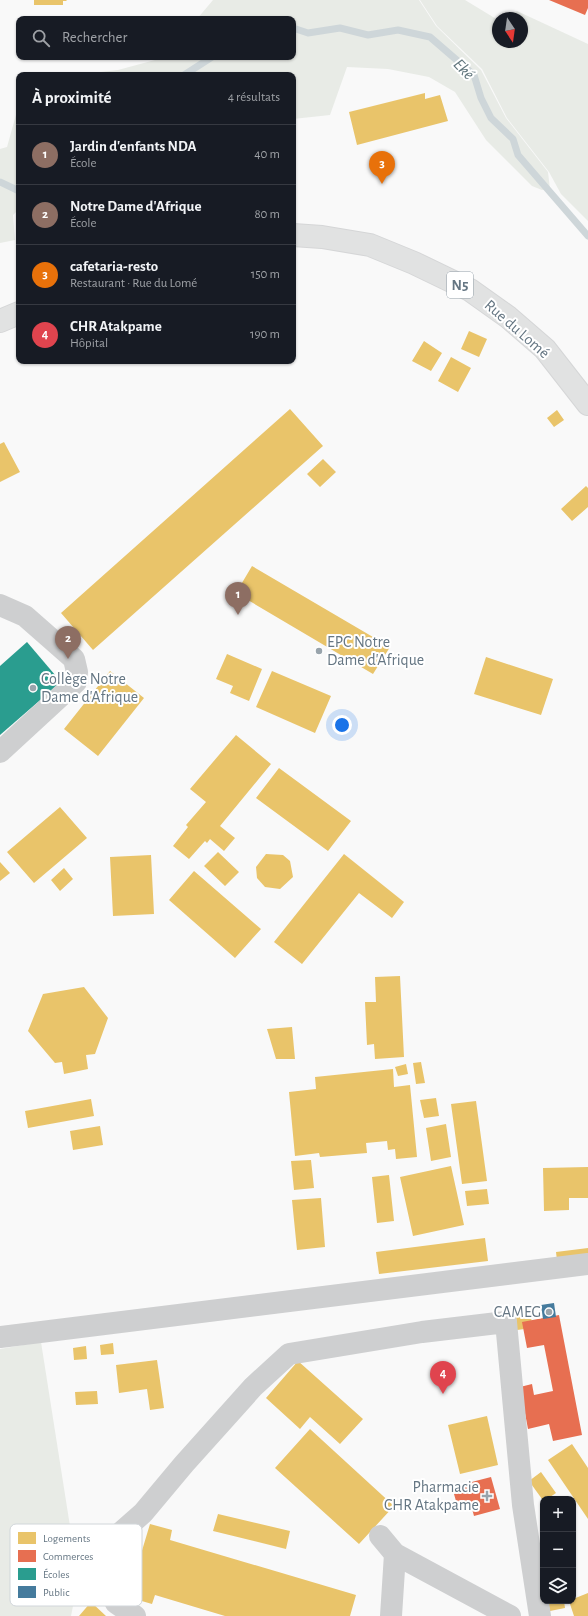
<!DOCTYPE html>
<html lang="fr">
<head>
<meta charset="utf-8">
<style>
	body { margin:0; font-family:"Alegreya Sans",sans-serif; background:#242831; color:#f1f3f6 }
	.controls { position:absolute; right:12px; bottom:12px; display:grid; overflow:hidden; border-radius:8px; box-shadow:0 1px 3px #0004 }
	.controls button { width:36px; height:36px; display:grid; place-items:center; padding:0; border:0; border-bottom:1px solid #363941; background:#171b24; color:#f1f3f6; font:20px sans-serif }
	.compass { position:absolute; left:492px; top:12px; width:36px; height:36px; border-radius:50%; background:#171b24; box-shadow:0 1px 3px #0004; rotate:167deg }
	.you { position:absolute; left:342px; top:725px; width:14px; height:14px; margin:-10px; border:3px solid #fff; border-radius:50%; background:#1a73e8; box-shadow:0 0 0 6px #1a73e833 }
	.badge { display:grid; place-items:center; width:26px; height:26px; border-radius:50%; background:#7c3aed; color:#fff; font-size:13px; font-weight:700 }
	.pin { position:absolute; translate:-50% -33px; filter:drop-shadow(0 1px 2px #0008) }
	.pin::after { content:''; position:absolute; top:21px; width:14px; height:12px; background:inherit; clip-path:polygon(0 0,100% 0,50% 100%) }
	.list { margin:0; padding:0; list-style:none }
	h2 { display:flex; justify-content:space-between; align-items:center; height:52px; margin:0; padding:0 16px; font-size:17px }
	h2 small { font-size:13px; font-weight:400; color:#9ea1a6 }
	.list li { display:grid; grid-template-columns:26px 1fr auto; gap:12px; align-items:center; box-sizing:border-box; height:60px; padding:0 16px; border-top:1px solid #363941 }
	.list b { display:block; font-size:15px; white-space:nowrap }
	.list p { margin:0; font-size:13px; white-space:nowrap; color:#9ea1a6 }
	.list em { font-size:13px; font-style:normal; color:#9ea1a6 }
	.icon { flex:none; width:22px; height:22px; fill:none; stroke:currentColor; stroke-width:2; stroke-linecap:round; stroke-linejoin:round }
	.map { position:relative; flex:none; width:588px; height:1616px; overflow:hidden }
	.search { position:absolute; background:#171b24; box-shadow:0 1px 3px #0004; left:16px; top:16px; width:280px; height:44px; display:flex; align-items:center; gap:10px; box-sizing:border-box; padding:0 14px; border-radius:8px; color:#9ea1a6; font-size:15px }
	.panel { position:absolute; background:#171b24; box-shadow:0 1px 3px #0004; left:16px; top:72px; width:280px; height:292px; border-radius:8px }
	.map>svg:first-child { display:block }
</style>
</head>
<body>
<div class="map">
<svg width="588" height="1616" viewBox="0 0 588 1616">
	<rect width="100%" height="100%" fill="#f9f9f9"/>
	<path fill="#e8ebe6" d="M 213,0 L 419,0 L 436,26 L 481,70 L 506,118 L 548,172 L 550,189 L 542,190 L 532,186 L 486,140 L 455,92 L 429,77 L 388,69 L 347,67 L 330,115 L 293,119 L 293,75 L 75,75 L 118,70 L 166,57 L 293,57 L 293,19 L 197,19 Z
		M 420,0 L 465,0 L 498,20 L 498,42 L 522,42 L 522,18 L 503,18 L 517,11 L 588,44 L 588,221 L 561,194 L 549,172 L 507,118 L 482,69 L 437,26 Z
		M 19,104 L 19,209 L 13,215 L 15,240 L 0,243 L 0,149 L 7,147 Z
		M 41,1342 L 72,1539 L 69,1565 L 74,1601 L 71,1616 L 0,1616 L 0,1349 Z"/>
	<path fill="#e9c46a" d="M 34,0 L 66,0 L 67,1 L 63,1 L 63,5 L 34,5 Z
		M 425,93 L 425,99 L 440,95 L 448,121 L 357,145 L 349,112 Z
		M 469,331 L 487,339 L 479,357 L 461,349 Z
		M 424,341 L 442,353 L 431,371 L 412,361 Z
		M 451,357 L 471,368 L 458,392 L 438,381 Z
		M 290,409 L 323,446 L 93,650 L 61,613 Z
		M 557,410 L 564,420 L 554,427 L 547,418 Z
		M 4,442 L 20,472 L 0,482 L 0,444 Z
		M 323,459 L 336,472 L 320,487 L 307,474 Z
		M 586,486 L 588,488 L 588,507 L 572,521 L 561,509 Z
		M 252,566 L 390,647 L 373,674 L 236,593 Z
		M 227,654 L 262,669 L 249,701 L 230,693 L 233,686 L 216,679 Z
		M 486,657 L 553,679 L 541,715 L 474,694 Z
		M 110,671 L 144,698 L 98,756 L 64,729 Z
		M 272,671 L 331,696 L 315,733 L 256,707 Z
		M 236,735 L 271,764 L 220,826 L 235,838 L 224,851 L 210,839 L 207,843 L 205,841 L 189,859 L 173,846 L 188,827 L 186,825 L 206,802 L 190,789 Z
		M 279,768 L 351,821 L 328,851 L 256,798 Z
		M 60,807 L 87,838 L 34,883 L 7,852 Z
		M 218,852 L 239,872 L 225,886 L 204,866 Z
		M 266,854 L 283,855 L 290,861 L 293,877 L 280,889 L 265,887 L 257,878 L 256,867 Z
		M 344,854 L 404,902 L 392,918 L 359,893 L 302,964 L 274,942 Z
		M 151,855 L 154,914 L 113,916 L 110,857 Z
		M 0,862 L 10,873 L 0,881 Z
		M 64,868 L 73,879 L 60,891 L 51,880 Z
		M 194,871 L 261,929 L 235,958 L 169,900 Z
		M 400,976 L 404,1057 L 375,1059 L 374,1044 L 367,1045 L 365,1002 L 376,1002 L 375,977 Z
		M 84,987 L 108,1018 L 95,1054 L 86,1055 L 88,1069 L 64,1074 L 62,1062 L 55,1063 L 28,1031 L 43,994 Z
		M 292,1027 L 295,1059 L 276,1059 L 267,1029 Z
		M 421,1062 L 425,1083 L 416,1084 L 413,1063 Z
		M 406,1064 L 408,1074 L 398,1076 L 395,1067 Z
		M 393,1069 L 394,1087 L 410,1085 L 417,1157 L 396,1159 L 395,1149 L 388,1150 L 387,1141 L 366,1143 L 367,1153 L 320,1157 L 319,1153 L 295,1156 L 289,1092 L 316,1089 L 315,1077 Z
		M 436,1098 L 439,1116 L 424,1118 L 420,1100 Z
		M 91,1099 L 94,1116 L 28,1128 L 25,1111 Z
		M 476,1101 L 487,1181 L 462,1184 L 451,1104 Z
		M 446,1124 L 451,1157 L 431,1161 L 426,1128 Z
		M 100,1126 L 103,1145 L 73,1150 L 70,1131 Z
		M 311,1160 L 314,1188 L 294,1190 L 291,1161 Z
		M 451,1166 L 464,1225 L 413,1236 L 400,1177 Z
		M 588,1167 L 588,1198 L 569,1198 L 569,1210 L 544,1211 L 543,1168 Z
		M 389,1175 L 394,1221 L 377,1223 L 372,1177 Z
		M 487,1189 L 489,1204 L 467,1206 L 465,1191 Z
		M 321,1198 L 325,1247 L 297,1250 L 292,1200 Z
		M 485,1238 L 488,1261 L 379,1274 L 376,1252 Z
		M 588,1248 L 588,1265 L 558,1269 L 556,1252 Z
		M 531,1314 L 532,1328 L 517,1330 L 516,1315 Z
		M 113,1343 L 114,1354 L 101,1355 L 100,1345 Z
		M 86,1346 L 87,1359 L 74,1360 L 73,1348 Z
		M 157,1360 L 164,1408 L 150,1410 L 147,1389 L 119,1393 L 116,1365 Z
		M 298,1361 L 363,1419 L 340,1444 L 310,1417 L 300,1429 L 266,1398 Z
		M 97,1391 L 98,1404 L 76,1405 L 75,1392 Z
		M 487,1416 L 498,1465 L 460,1474 L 448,1425 Z
		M 310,1429 L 394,1506 L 359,1544 L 275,1468 Z
		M 572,1444 L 588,1468 L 588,1519 L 548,1460 Z
		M 541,1472 L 556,1493 L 547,1499 L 542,1499 L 529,1481 Z
		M 218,1514 L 290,1531 L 286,1549 L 213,1531 Z
		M 150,1524 L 172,1530 L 170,1540 L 356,1595 L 350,1616 L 225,1616 L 155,1595 L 152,1604 L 128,1597 Z
		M 588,1593 L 588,1616 L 574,1616 L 569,1601 L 573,1601 L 573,1599 Z
		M 543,1601 L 564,1601 L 565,1608 L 545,1612 Z
		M 91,1602 L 106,1616 L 79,1616 Z"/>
	<path fill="#e76f51" d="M 549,0 L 588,0 L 588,8 L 585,15 Z
		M 559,1315 L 582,1435 L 553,1441 L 549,1424 L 528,1429 L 520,1387 L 532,1384 L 534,1395 L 553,1391 L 544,1345 L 527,1348 L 522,1322 Z
		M 491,1477 L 500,1509 L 474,1516 L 471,1505 L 458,1508 L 454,1494 L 462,1492 L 460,1485 Z"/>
	<path fill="#2a9d8f" d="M 27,642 L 61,682 L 0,735 L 0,666 Z"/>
	<path fill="#457b9d" d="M 554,1303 L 556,1317 L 543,1319 L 541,1305 Z"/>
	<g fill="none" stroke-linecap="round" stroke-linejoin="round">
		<path stroke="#ced6d9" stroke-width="7" d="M 293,28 L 308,33 L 340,28 L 368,35 L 398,30 L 430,37 L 474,75 L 481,98 L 491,118 L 513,139 L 518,155 L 588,236
			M 184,75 L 212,57
			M 0,182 L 19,191"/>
		<g stroke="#d5d6d7" stroke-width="24">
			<path id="major" d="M 293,235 L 322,237 L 370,245 L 414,263 L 470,290 L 508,317 L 545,349 L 588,404
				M 0,321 L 19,313"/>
		</g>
		<path stroke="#cecfd0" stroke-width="22" d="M 0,605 L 25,616 L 74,659 L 77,672 L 76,682 L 0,752
			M 0,1337 L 588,1264
			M 380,1536 L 395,1554 L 391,1616
			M 395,1554 L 510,1616
			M 135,1616 L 116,1603 L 106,1583 L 106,1561 L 118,1535 L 143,1513 L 184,1464 L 253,1387 L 289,1354 L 422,1332 L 506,1322 L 523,1505 L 540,1616"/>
		<use href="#major" stroke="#e1e2e2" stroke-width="22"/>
	</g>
	<g fill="#99a4ac" stroke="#fff" stroke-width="1.5">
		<circle cx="319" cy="651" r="4"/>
		<circle cx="33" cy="688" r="4"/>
		<circle cx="549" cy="1312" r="4"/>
		<path d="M485 1490h4v4h4v4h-4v4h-4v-4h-4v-4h4z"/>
	</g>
	<g text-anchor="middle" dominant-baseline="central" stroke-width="4" stroke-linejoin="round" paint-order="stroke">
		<rect fill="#fff" stroke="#939fa8" stroke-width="1" x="447" y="272" width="26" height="26" rx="3"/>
		<g font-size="15" font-weight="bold" fill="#657683">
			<text x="460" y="285">N5</text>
		</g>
		<g font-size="16" fill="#657683" stroke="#fff">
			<text transform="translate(517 329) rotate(41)">Rue du Lomé</text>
		</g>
		<g font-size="16" fill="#657683" stroke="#fff" text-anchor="start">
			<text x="327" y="642">EPC Notre<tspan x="327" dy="18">Dame d'Afrique</tspan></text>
			<text x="41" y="679">Collège Notre<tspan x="41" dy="18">Dame d'Afrique</tspan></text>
			<text x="541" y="1312" text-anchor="end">CAMEG</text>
			<text x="479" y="1487" text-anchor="end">Pharmacie<tspan x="479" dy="18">CHR Atakpame</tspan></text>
		</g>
		<g font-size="17" font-style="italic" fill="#60757c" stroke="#fff">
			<text transform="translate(464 69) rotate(46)">Eké</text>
		</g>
	</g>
	<rect x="10" y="1524" width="132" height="82" rx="6" fill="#fff" stroke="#d1d6da" stroke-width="1"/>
	<rect x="18" y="1532" width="18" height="12" fill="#e9c46a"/>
	<rect x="18" y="1550" width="18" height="12" fill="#e76f51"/>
	<rect x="18" y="1568" width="18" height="12" fill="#2a9d8f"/>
	<rect x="18" y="1586" width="18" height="12" fill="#457b9d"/>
	<g font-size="11" fill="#657683">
		<text x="43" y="1542">Logements</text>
		<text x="43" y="1560">Commerces</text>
		<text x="43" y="1578">Écoles</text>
		<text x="43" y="1596">Public</text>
	</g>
</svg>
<div class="controls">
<button>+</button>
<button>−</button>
<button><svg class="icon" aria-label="layers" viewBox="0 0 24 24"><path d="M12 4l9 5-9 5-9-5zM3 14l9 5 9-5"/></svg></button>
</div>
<svg class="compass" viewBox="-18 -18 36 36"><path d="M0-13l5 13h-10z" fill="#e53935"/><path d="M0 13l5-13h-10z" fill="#9ea1a6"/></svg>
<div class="you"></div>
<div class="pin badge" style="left:238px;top:615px;background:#8d6e63">1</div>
<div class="pin badge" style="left:68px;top:659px;background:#8d6e63">2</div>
<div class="pin badge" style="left:382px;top:184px;background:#e8710a">3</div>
<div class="pin badge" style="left:443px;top:1394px;background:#e0444e">4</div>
<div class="search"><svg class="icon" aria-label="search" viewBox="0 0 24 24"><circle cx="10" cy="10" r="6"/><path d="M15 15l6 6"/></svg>Rechercher</div>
<section class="panel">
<h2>À proximité<small>4 résultats</small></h2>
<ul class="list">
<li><span class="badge" style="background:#8d6e63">1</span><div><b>Jardin d'enfants NDA</b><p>École</p></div><em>40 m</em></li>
<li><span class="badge" style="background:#8d6e63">2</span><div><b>Notre Dame d'Afrique</b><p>École</p></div><em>80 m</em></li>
<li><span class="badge" style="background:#e8710a">3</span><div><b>cafetaria-resto</b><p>Restaurant · Rue du Lomé</p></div><em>150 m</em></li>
<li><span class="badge" style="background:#e0444e">4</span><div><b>CHR Atakpame</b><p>Hôpital</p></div><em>190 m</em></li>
</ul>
</section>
</div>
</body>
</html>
